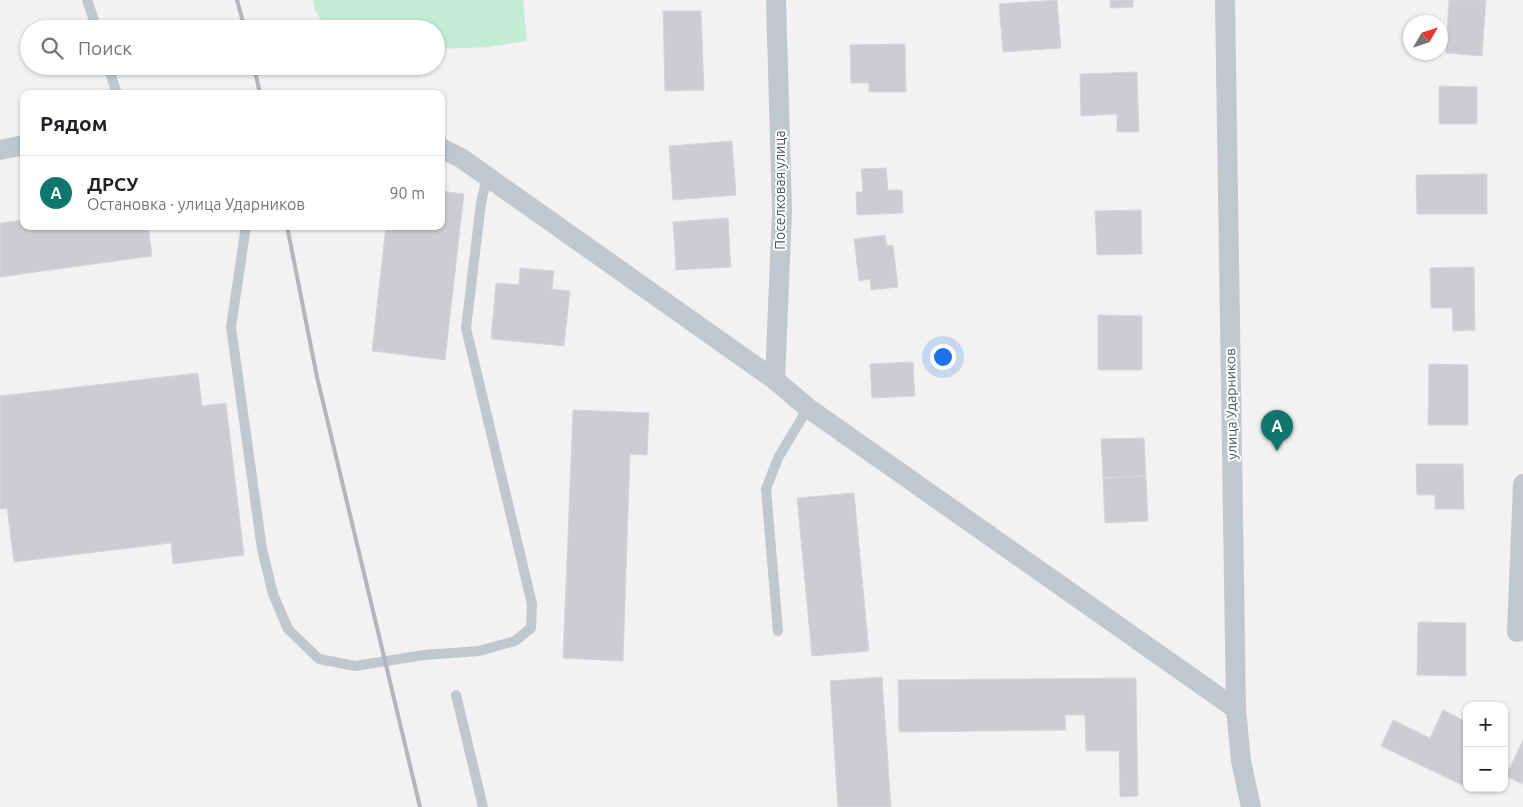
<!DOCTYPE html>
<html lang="ru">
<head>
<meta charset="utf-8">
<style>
	body { margin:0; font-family:Ubuntu,sans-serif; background:#f2f2f2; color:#202124 }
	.controls { position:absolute; right:15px; bottom:15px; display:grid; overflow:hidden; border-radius:10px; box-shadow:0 1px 4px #0004 }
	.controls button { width:45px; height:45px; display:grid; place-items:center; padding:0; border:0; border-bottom:1px solid #e0e0e0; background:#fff; color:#202124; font:25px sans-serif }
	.compass { position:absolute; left:1403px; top:15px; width:45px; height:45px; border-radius:50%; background:#fff; box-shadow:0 1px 4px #0004; rotate:51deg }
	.you { position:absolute; left:942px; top:356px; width:18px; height:18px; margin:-12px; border:4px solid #fff; border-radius:50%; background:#1a73e8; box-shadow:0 0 0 8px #1a73e833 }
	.badge { display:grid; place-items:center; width:32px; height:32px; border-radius:50%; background:#0f766e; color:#fff; font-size:16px; font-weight:700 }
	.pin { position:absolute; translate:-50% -41px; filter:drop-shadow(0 1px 2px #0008) }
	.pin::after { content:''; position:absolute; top:26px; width:18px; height:15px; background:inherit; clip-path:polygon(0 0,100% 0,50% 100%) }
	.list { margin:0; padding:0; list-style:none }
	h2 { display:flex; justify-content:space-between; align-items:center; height:65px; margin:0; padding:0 20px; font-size:21px }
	h2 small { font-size:16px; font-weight:400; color:#757577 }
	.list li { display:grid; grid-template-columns:32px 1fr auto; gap:15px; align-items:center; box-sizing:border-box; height:75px; padding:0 20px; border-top:1px solid #e0e0e0 }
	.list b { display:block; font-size:19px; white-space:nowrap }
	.list p { margin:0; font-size:16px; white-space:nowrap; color:#757577 }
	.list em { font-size:16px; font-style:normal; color:#757577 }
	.icon { flex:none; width:28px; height:28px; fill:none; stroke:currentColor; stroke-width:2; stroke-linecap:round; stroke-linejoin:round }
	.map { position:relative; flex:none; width:1523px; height:807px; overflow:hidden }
	.search { position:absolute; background:#fff; box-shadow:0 1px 4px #0004; left:20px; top:20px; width:425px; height:55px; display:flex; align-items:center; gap:12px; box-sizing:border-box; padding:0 18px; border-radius:28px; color:#757577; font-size:19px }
	.panel { position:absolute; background:#fff; box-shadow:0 1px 4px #0004; left:20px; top:90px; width:425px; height:140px; border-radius:10px }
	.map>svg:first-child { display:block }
</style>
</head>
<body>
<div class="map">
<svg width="1523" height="807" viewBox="0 0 1523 807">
	<rect width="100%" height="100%" fill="#f3f1f1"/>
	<path fill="#c3edd3" d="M 313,0 L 523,0 L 527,41 L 489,47 L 436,49 L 436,29 L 327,29 L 315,11 Z"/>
	<path fill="#cbcdd3" stroke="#d5d7dc" d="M 1057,0 L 1061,48 L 1003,52 L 999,4 Z
		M 1110,0 L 1133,0 L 1133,7 L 1110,8 Z
		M 1449,0 L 1486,0 L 1482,56 L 1446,53 Z
		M 663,11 L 701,11 L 704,90 L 665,91 Z
		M 905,44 L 906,92 L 869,92 L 869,83 L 851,83 L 850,45 Z
		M 1137,72 L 1139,132 L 1117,132 L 1117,114 L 1081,116 L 1080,74 Z
		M 1439,86 L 1477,87 L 1477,124 L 1439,124 Z
		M 732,141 L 736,195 L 673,200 L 669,146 Z
		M 886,168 L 888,190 L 902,190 L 903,213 L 857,215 L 856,192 L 863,192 L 861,169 Z
		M 1487,174 L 1487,214 L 1417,214 L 1416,175 Z
		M 441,191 L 464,194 L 445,360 L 372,351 L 386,226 L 441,226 Z
		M 1141,210 L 1142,254 L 1097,255 L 1095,211 Z
		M 728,218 L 731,267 L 676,270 L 673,222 Z
		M 24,220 L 24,226 L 148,226 L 152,256 L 0,277 L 0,223 Z
		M 885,235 L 887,246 L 893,245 L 898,287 L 871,290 L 870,279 L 859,281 L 854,239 Z
		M 1474,267 L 1475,330 L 1453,331 L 1452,308 L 1431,308 L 1430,268 Z
		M 520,268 L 554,271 L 552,289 L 570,291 L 564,346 L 491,339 L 496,283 L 519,285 Z
		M 1098,315 L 1142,316 L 1142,370 L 1098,370 Z
		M 913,362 L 915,396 L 872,398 L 870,364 Z
		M 1429,364 L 1468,365 L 1468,425 L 1428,425 Z
		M 198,373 L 202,406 L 226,403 L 244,555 L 173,564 L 171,543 L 14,562 L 7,508 L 0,509 L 0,396 Z
		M 573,410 L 649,413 L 647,455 L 630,454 L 623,661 L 563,658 Z
		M 1144,438 L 1146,476 L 1103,478 L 1101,439 Z
		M 1416,464 L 1463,464 L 1464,509 L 1435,509 L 1435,495 L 1417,495 Z
		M 1146,476 L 1148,521 L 1105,523 L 1103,478 Z
		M 854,493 L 869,651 L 812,656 L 797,498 Z
		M 1418,622 L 1466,623 L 1466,676 L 1417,675 Z
		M 882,677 L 891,807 L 838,807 L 830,681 Z
		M 1136,678 L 1138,796 L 1120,797 L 1119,751 L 1086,751 L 1085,715 L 1065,715 L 1066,730 L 899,732 L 898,680 Z
		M 1443,710 L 1467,722 L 1467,781 L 1464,786 L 1381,746 L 1393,720 L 1430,738 Z
		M 1523,740 L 1523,784 L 1506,776 Z"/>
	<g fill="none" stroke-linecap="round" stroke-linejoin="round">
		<path stroke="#c0c8cf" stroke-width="10" d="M 87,0 L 97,29
			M 108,66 L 117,94
			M 246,226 L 231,327 L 262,549 L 273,594 L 288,629 L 319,659 L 355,666 L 424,655 L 479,651 L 515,641 L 531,628 L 532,604 L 466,328 L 481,203 L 487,177
			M 778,631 L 766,489 L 778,458 L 808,408
			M 456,695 L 483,807"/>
		<path stroke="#c0c8cf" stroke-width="20" d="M 1225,0 L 1236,709 L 1241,761 L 1251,807
			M 441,148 L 461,158 L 775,380 L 808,408 L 1236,709
			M 0,150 L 24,145
			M 775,380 L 782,211 L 776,0
			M 1517,632 L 1523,484"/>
		<path stroke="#b4b6bb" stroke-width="4" d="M 237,0 L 245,29
			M 254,66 L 260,94
			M 287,226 L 317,377 L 420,807"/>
	</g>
	<g text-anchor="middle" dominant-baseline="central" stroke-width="4" stroke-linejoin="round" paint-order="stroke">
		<g font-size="14" fill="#4a545e" stroke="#fff">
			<text transform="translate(780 190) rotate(-90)">Поселковая улица</text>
			<text transform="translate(1231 404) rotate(-91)">улица Ударников</text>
		</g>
	</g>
</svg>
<div class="controls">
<button>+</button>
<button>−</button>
</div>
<svg class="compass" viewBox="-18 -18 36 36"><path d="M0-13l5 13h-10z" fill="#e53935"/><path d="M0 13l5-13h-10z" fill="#757577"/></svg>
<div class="you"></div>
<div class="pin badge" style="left:1277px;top:451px">A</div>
<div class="search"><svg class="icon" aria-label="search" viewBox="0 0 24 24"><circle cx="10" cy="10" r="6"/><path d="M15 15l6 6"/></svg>Поиск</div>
<section class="panel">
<h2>Рядом<small></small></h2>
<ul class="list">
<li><span class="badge">A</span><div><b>ДРСУ</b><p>Остановка · улица Ударников</p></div><em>90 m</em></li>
</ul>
</section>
</div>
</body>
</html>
